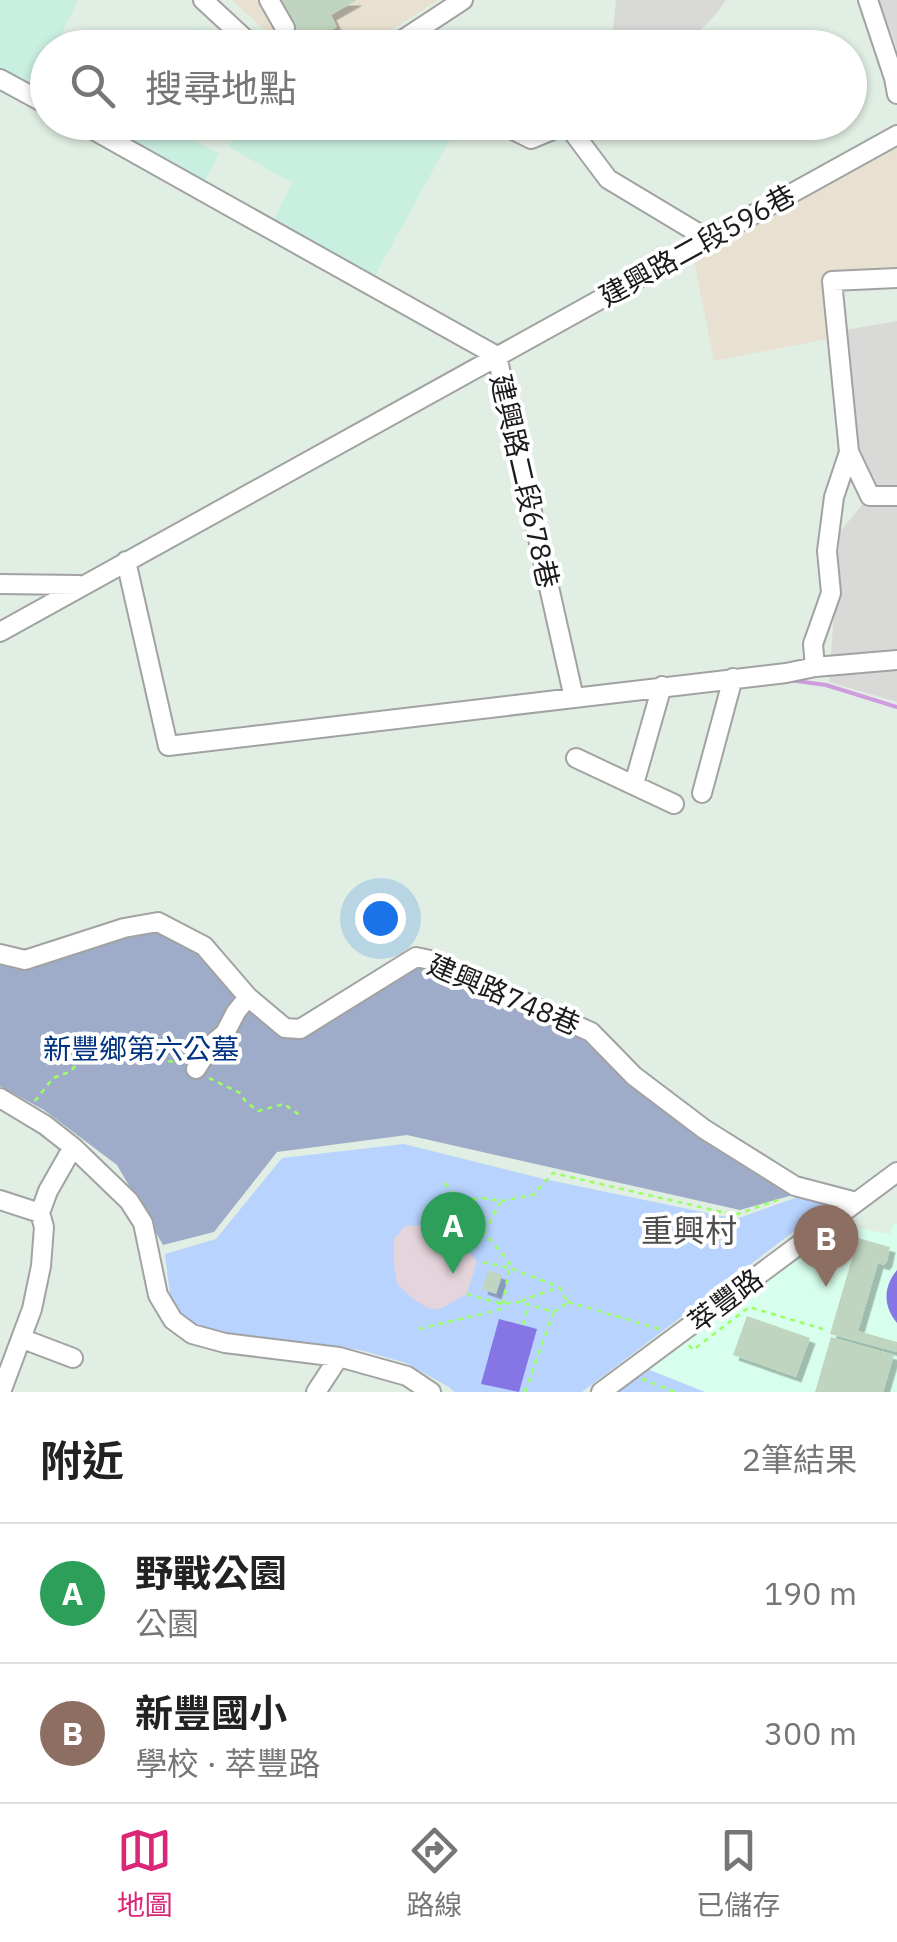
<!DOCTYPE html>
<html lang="zh-TW">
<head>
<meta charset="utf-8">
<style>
	body { margin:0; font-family:"IBM Plex Sans","Noto Sans TC",sans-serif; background:#f6f6f6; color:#222 }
	.you { position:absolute; left:380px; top:918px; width:35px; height:35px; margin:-25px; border:8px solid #fff; border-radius:50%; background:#1a73e8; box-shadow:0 0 0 15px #1a73e833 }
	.badge { display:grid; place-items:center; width:65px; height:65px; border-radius:50%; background:#db2777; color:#fff; font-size:32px; font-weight:700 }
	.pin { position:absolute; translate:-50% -82px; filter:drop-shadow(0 2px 5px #0008) }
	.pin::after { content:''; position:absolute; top:52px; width:35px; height:30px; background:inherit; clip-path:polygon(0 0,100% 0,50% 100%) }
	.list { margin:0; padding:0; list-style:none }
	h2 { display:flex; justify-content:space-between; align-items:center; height:130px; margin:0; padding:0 40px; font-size:42px }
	h2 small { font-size:32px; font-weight:400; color:#767676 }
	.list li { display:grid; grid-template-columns:65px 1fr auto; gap:30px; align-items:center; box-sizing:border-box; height:140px; padding:0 40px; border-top:2px solid #e0e0e0 }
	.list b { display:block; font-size:38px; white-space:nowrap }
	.list p { margin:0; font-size:32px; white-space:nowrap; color:#767676 }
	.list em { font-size:32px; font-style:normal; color:#767676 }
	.icon { flex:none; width:55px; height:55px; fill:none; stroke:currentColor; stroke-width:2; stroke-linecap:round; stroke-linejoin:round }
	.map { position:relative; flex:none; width:897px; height:1392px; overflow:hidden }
	.search { position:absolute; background:#fff; box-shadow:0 2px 8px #0004; left:30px; right:30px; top:30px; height:110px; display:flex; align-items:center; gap:25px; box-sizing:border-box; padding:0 35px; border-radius:55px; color:#767676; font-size:38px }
	.sheet { height:410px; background:#fff }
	nav { display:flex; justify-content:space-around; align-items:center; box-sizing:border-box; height:140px; border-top:2px solid #e0e0e0; background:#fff; font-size:28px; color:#767676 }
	nav a { display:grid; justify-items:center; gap:5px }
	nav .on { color:#db2777 }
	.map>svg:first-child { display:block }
</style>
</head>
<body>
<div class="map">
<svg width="897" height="1392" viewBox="0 0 897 1392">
	<defs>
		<filter id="shadow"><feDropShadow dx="5.5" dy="5.5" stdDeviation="0" flood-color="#0004"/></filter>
	</defs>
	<rect width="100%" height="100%" fill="#e0eee3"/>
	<path fill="#d9dad8" d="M 616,0 L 726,0 L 717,13 L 684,47 L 611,47 Z
		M 878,0 L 897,0 L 897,51 L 894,40 Z
		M 897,321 L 897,702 L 829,682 L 840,532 L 877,486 L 859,447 L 845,330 Z"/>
	<path fill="#e8e1d1" d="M 232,0 L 438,0 L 363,48 L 283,47 Z
		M 897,147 L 897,267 L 824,274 L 828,339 L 714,361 L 694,260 Z"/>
	<path fill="#d8ffed" d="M 894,1223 L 897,1224 L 897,1392 L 705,1392 L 647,1369 L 830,1232 L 846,1232 L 857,1228 L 890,1234 Z"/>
	<path fill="#c9efe0" d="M 0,0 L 78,0 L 56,47 L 48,48 L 47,65 L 32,98 L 0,80 Z
		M 195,29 L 218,34 L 220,47 L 185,47 Z
		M 158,122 L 219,153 L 199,192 L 127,151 L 141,123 Z
		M 241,123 L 459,123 L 368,288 L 268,231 L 292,183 L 229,147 Z"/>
	<path fill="#9facc9" d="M 160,929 L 202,957 L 281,1035 L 301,1038 L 421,965 L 583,1037 L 625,1080 L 793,1195 L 740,1210 L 407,1135 L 277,1152 L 214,1232 L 163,1245 L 117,1165 L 44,1110 L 0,1086 L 0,958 L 26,966 Z"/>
	<path fill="#b7d3fe" d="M 404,1144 L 544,1179 L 736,1219 L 806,1194 L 834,1201 L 582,1392 L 454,1392 L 449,1387 L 406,1363 L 360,1350 L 209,1332 L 184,1317 L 170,1294 L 165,1254 L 216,1239 L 282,1158 Z
		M 647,1369 L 705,1392 L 617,1392 Z"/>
	<path fill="#8676e5" d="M 897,1270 L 897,1323 C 883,1306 883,1287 897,1270 Z
		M 499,1319 L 537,1329 L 519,1392 L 481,1384 Z"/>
	<path fill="#e4d4db" d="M 430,1225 L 459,1242 L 477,1261 L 467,1294 L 440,1309 L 428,1308 L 412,1298 L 397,1284 L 394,1263 L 394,1239 L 405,1226 Z"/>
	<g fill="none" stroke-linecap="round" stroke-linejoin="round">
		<path stroke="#cf9ce0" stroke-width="4" d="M 789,680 L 826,685 L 897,707"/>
	</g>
	<path fill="#c0d5c0" filter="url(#shadow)" d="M 278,0 L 357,0 L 331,15 L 337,27 L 306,44 Z
		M 858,1238 L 890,1247 L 887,1261 L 884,1265 L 878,1263 L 858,1331 L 897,1342 L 897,1352 L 830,1334 Z
		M 488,1270 L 502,1275 L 496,1294 L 482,1289 Z
		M 747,1316 L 810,1338 L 796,1377 L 733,1355 Z
		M 831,1337 L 894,1355 L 883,1392 L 815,1392 Z"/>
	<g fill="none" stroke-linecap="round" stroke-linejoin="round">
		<g stroke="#a2a2a2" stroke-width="22">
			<path id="minor" d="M 203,0 L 255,48
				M 269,0 L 285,28
				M 868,0 L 894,78 L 897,94
				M 390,48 L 463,0
				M 0,79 L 48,105
				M 79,122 L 497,356 L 574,698 L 786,673 L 815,667 L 897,660
				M 497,122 L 531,139 L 560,127 L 569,127 L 608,179 L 708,239
				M 849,452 L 870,496 L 897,496
				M 126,561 L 168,746 L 574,698
				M 0,584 L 79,585
				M 0,632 L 897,135
				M 815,667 L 813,644 L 831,593 L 827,551 L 834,497 L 849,452 L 832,281 L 897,278
				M 576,758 L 674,804
				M 634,784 L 662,686
				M 702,793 L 733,678
				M 0,954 L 25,960 L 124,928 L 158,922 L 204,946 L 248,997 L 285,1028 L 300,1029 L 416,957 L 430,960 L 591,1032 L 634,1076 L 704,1129 L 795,1186 L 856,1202
				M 196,1069 L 212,1044 L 225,1033 L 236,1012 L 248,997
				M 0,1098 L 45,1125 L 73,1147 L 129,1201 L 143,1223 L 158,1295 L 173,1320 L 192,1334 L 225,1343 L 339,1357 L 407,1376 L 431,1392
				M 0,1200 L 40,1213
				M 23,1339 L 73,1358
				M 1,1392 L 32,1309 L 41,1266 L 44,1227 L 40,1213 L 48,1191 L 73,1147
				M 316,1392 L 339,1357
				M 601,1392 L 897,1172"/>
		</g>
		<path stroke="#9aff60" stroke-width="2.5" stroke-dasharray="5 5" stroke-linecap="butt" d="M 209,1078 L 240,1093 L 246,1102 L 258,1111 L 284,1104 L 301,1116
			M 35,1101 L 53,1078 L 69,1072 L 100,1044 L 119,1043 L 150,1058 L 180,1063
			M 462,1201 L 482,1198 L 501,1201 L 486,1229
			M 501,1201 L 533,1195 L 553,1173 L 735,1215 L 783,1198
			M 467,1294 L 502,1304 L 520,1302 L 554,1312 L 568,1302 L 559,1287 L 510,1268 L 477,1261
			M 521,1301 L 556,1288
			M 568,1302 L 660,1329
			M 523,1325 L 529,1306
			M 419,1329 L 502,1309 L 510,1264 L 445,1183
			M 689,1345 L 693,1350 L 749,1307 L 823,1329
			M 642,1379 L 675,1392
			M 525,1392 L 553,1313"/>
		<use href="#minor" stroke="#fff" stroke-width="18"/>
	</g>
	<g text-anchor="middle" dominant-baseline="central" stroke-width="8" stroke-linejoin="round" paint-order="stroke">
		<g font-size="28" fill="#1b1b1b" stroke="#fff">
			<text transform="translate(697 245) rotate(-29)">建興路二段596巷</text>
			<text transform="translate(525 481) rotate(77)">建興路二段678巷</text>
			<text transform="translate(504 994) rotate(23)">建興路748巷</text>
			<text transform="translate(725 1300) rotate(-37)">萃豐路</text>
		</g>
		<g font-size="28" fill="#023381" stroke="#fff">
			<text x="141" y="1048">新豐鄉第六公墓</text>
		</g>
		<g font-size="32" fill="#4e4e4e" stroke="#fff">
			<text x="689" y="1230">重興村</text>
		</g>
	</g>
</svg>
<div class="you"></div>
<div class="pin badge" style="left:453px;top:1274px;background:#2e9e5b">A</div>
<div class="pin badge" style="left:826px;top:1287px;background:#8d6e63">B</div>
<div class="search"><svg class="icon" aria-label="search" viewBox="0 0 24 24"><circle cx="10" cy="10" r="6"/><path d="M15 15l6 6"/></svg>搜尋地點</div>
</div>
<section class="sheet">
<h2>附近<small>2筆結果</small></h2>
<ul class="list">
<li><span class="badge" style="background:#2e9e5b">A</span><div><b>野戰公園</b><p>公園</p></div><em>190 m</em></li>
<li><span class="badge" style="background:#8d6e63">B</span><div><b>新豐國小</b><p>學校 · 萃豐路</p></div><em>300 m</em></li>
</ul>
</section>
<nav>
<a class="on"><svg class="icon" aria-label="map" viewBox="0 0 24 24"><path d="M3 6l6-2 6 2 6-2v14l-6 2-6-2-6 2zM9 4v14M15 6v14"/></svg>地圖</a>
<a><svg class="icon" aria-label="directions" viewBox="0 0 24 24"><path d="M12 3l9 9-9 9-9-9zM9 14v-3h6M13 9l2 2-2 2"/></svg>路線</a>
<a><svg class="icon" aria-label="saved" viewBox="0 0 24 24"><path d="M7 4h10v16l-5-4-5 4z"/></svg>已儲存</a>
</nav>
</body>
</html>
